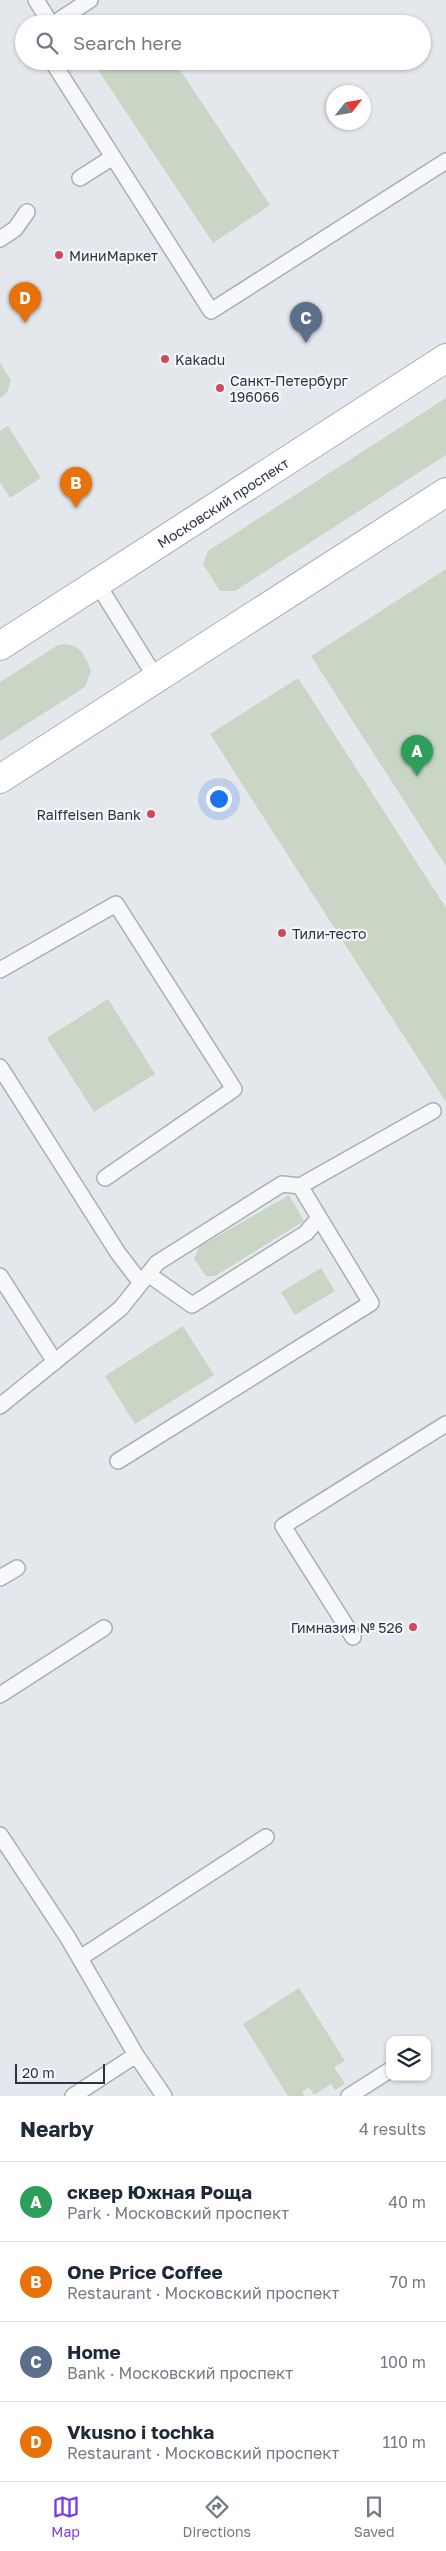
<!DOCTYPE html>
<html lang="en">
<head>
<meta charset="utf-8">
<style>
	body { margin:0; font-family:"Golos Text",sans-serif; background:#f6f6f7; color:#1f2937 }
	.controls { position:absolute; right:15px; bottom:15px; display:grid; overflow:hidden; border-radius:10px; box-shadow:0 1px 4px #0004 }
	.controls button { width:45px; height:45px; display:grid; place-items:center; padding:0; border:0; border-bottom:1px solid #e0e1e3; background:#fff; color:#1f2937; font:25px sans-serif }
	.compass { position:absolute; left:326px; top:85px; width:45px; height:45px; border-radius:50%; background:#fff; box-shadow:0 1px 4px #0004; rotate:59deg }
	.scale { position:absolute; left:15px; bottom:12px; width:90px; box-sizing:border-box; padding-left:5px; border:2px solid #2b3445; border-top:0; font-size:14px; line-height:18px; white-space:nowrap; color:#2b3445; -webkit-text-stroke:4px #f4f6f9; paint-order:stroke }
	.you { position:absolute; left:218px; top:798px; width:18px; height:18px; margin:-12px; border:4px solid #fff; border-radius:50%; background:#1a73e8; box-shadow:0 0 0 8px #1a73e833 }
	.badge { display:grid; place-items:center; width:32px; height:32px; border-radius:50%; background:#7c3aed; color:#fff; font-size:16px; font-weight:700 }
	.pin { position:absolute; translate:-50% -41px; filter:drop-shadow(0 1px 2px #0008) }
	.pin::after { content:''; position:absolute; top:26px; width:18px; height:15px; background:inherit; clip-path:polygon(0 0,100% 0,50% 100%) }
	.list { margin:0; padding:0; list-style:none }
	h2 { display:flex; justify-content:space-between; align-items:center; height:65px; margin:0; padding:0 20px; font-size:21px }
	h2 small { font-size:16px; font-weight:400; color:#747a83 }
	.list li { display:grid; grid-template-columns:32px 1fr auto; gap:15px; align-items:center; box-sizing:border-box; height:80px; padding:0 20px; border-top:1px solid #e0e1e3 }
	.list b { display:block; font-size:19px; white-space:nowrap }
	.list p { margin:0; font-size:16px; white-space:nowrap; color:#747a83 }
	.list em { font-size:16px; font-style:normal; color:#747a83 }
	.icon { flex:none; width:28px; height:28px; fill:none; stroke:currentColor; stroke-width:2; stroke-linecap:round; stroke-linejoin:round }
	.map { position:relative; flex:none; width:446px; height:2096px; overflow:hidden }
	.search { position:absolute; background:#fff; box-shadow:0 1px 4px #0004; left:15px; right:15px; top:15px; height:55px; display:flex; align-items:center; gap:12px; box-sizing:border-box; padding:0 18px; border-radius:28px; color:#747a83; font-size:19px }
	.sheet { height:385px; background:#fff }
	nav { display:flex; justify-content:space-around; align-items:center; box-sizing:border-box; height:70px; border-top:1px solid #e0e1e3; background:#fff; font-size:14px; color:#747a83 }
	nav a { display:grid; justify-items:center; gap:2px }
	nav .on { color:#7c3aed }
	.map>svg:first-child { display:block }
</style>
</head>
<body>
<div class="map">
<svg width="446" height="2096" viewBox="0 0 446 2096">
	<rect width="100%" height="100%" fill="#e4e7ec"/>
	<path fill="#c9d6c5" d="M 92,61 L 174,61 L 270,205 L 213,243 Z
		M 0,363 L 11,380 L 7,393 L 0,398 Z
		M 446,398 L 446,455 L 235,591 L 220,591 L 203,564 L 208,551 Z
		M 8,426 L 41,478 L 10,498 L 0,482 L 0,431 Z
		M 446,569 L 446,866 L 311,656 Z
		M 66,644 L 74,646 L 81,651 L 88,663 L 91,671 L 85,687 L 0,741 L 0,682 L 58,645 Z
		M 298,678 L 446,908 L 446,1102 L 210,734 Z
		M 108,999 L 155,1074 L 94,1112 L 47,1038 Z
		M 289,1195 L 304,1221 L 215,1276 L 206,1276 L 194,1259 L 199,1247 Z
		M 321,1268 L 335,1291 L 295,1315 L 281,1292 Z
		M 183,1326 L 214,1375 L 135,1424 L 105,1376 Z
		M 299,1988 L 345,2061 L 334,2067 L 345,2084 L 335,2090 L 331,2084 L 314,2095 L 309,2087 L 302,2092 L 304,2096 L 288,2096 L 243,2024 Z"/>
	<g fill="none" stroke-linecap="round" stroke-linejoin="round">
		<g stroke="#a9aeb7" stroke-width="18">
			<path id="service" d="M 36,0 L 51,24
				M 53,24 L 90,0
				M 52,61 L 211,311 L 446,161
				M 80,178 L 113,157
				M 0,239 L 15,229 L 27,212
				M 97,583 L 156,678
				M 0,970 L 116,904 L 234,1089 L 105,1178
				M 0,1067 L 118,1253 L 141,1283
				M 148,1274 L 192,1305 L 306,1233 L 319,1218
				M 0,1276 L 55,1362
				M 0,1406 L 121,1308 L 157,1263 L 282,1184 L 300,1186 L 433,1111
				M 118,1461 L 371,1303 L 300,1186
				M 0,1578 L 17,1568
				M 353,1637 L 283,1526 L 446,1424
				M 0,1695 L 104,1628
				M 0,1835 L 68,1938 L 136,2055 L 164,2096
				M 80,1958 L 266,1837
				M 73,2096 L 136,2055
				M 349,2096 L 390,2070"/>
		</g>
		<g stroke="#a3abb8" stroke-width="30">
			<g id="primary">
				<path id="s1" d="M 0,646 L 446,358"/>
				<path d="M 0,779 L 446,492"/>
			</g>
		</g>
		<use href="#service" stroke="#f7f8fa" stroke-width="15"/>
		<use href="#primary" stroke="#fff" stroke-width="28"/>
	</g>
	<g fill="#d1495b" stroke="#f4f6f9" stroke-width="2">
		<circle cx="59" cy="255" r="5"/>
		<circle cx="165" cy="359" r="5"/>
		<circle cx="220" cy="388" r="5"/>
		<circle cx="151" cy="814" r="5"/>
		<circle cx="282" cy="933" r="5"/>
		<circle cx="413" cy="1627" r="5"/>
	</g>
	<g text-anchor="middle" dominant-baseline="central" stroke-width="4.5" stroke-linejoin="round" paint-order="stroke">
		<g font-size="14" fill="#2b3445" stroke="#f4f6f9" text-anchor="start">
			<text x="69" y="255">МиниМаркет</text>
			<text x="175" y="359">Kakadu</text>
			<text x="230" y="380">Санкт-Петербург<tspan x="230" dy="16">196066</tspan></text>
			<text x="141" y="814" text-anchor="end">Raiffeisen Bank</text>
			<text x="292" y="933">Тили-тесто</text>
			<text x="403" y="1627" text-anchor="end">Гимназия № 526</text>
		</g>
		<g font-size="14" fill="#2b3445" stroke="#f4f6f9">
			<text stroke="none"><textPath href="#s1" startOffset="265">Московский проспект</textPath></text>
		</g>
	</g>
</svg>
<div class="controls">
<button><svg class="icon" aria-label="layers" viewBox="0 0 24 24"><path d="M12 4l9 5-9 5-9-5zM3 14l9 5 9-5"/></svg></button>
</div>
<svg class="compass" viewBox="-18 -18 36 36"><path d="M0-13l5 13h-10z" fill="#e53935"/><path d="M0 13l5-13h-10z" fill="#747a83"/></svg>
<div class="scale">20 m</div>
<div class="you"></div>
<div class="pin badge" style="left:417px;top:776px;background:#2e9e5b">A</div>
<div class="pin badge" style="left:76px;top:508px;background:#e8710a">B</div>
<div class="pin badge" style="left:306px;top:343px;background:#5c6f8a">C</div>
<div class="pin badge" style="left:25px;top:323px;background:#e8710a">D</div>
<div class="search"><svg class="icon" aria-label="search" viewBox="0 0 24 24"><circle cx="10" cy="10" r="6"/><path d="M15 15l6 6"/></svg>Search here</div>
</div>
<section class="sheet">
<h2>Nearby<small>4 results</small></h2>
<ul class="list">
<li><span class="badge" style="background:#2e9e5b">A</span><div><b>сквер Южная Роща</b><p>Park · Московский проспект</p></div><em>40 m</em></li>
<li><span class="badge" style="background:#e8710a">B</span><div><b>One Price Coffee</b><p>Restaurant · Московский проспект</p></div><em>70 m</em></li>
<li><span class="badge" style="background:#5c6f8a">C</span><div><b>Home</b><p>Bank · Московский проспект</p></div><em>100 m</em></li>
<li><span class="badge" style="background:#e8710a">D</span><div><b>Vkusno i tochka</b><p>Restaurant · Московский проспект</p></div><em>110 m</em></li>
</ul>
</section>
<nav>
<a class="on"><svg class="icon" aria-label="map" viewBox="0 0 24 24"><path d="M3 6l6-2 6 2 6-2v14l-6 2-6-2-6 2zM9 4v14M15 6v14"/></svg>Map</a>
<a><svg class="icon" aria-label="directions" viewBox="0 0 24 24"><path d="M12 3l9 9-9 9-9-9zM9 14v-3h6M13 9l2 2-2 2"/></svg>Directions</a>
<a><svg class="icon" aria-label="saved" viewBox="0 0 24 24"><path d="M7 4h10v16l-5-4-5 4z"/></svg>Saved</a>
</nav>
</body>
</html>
